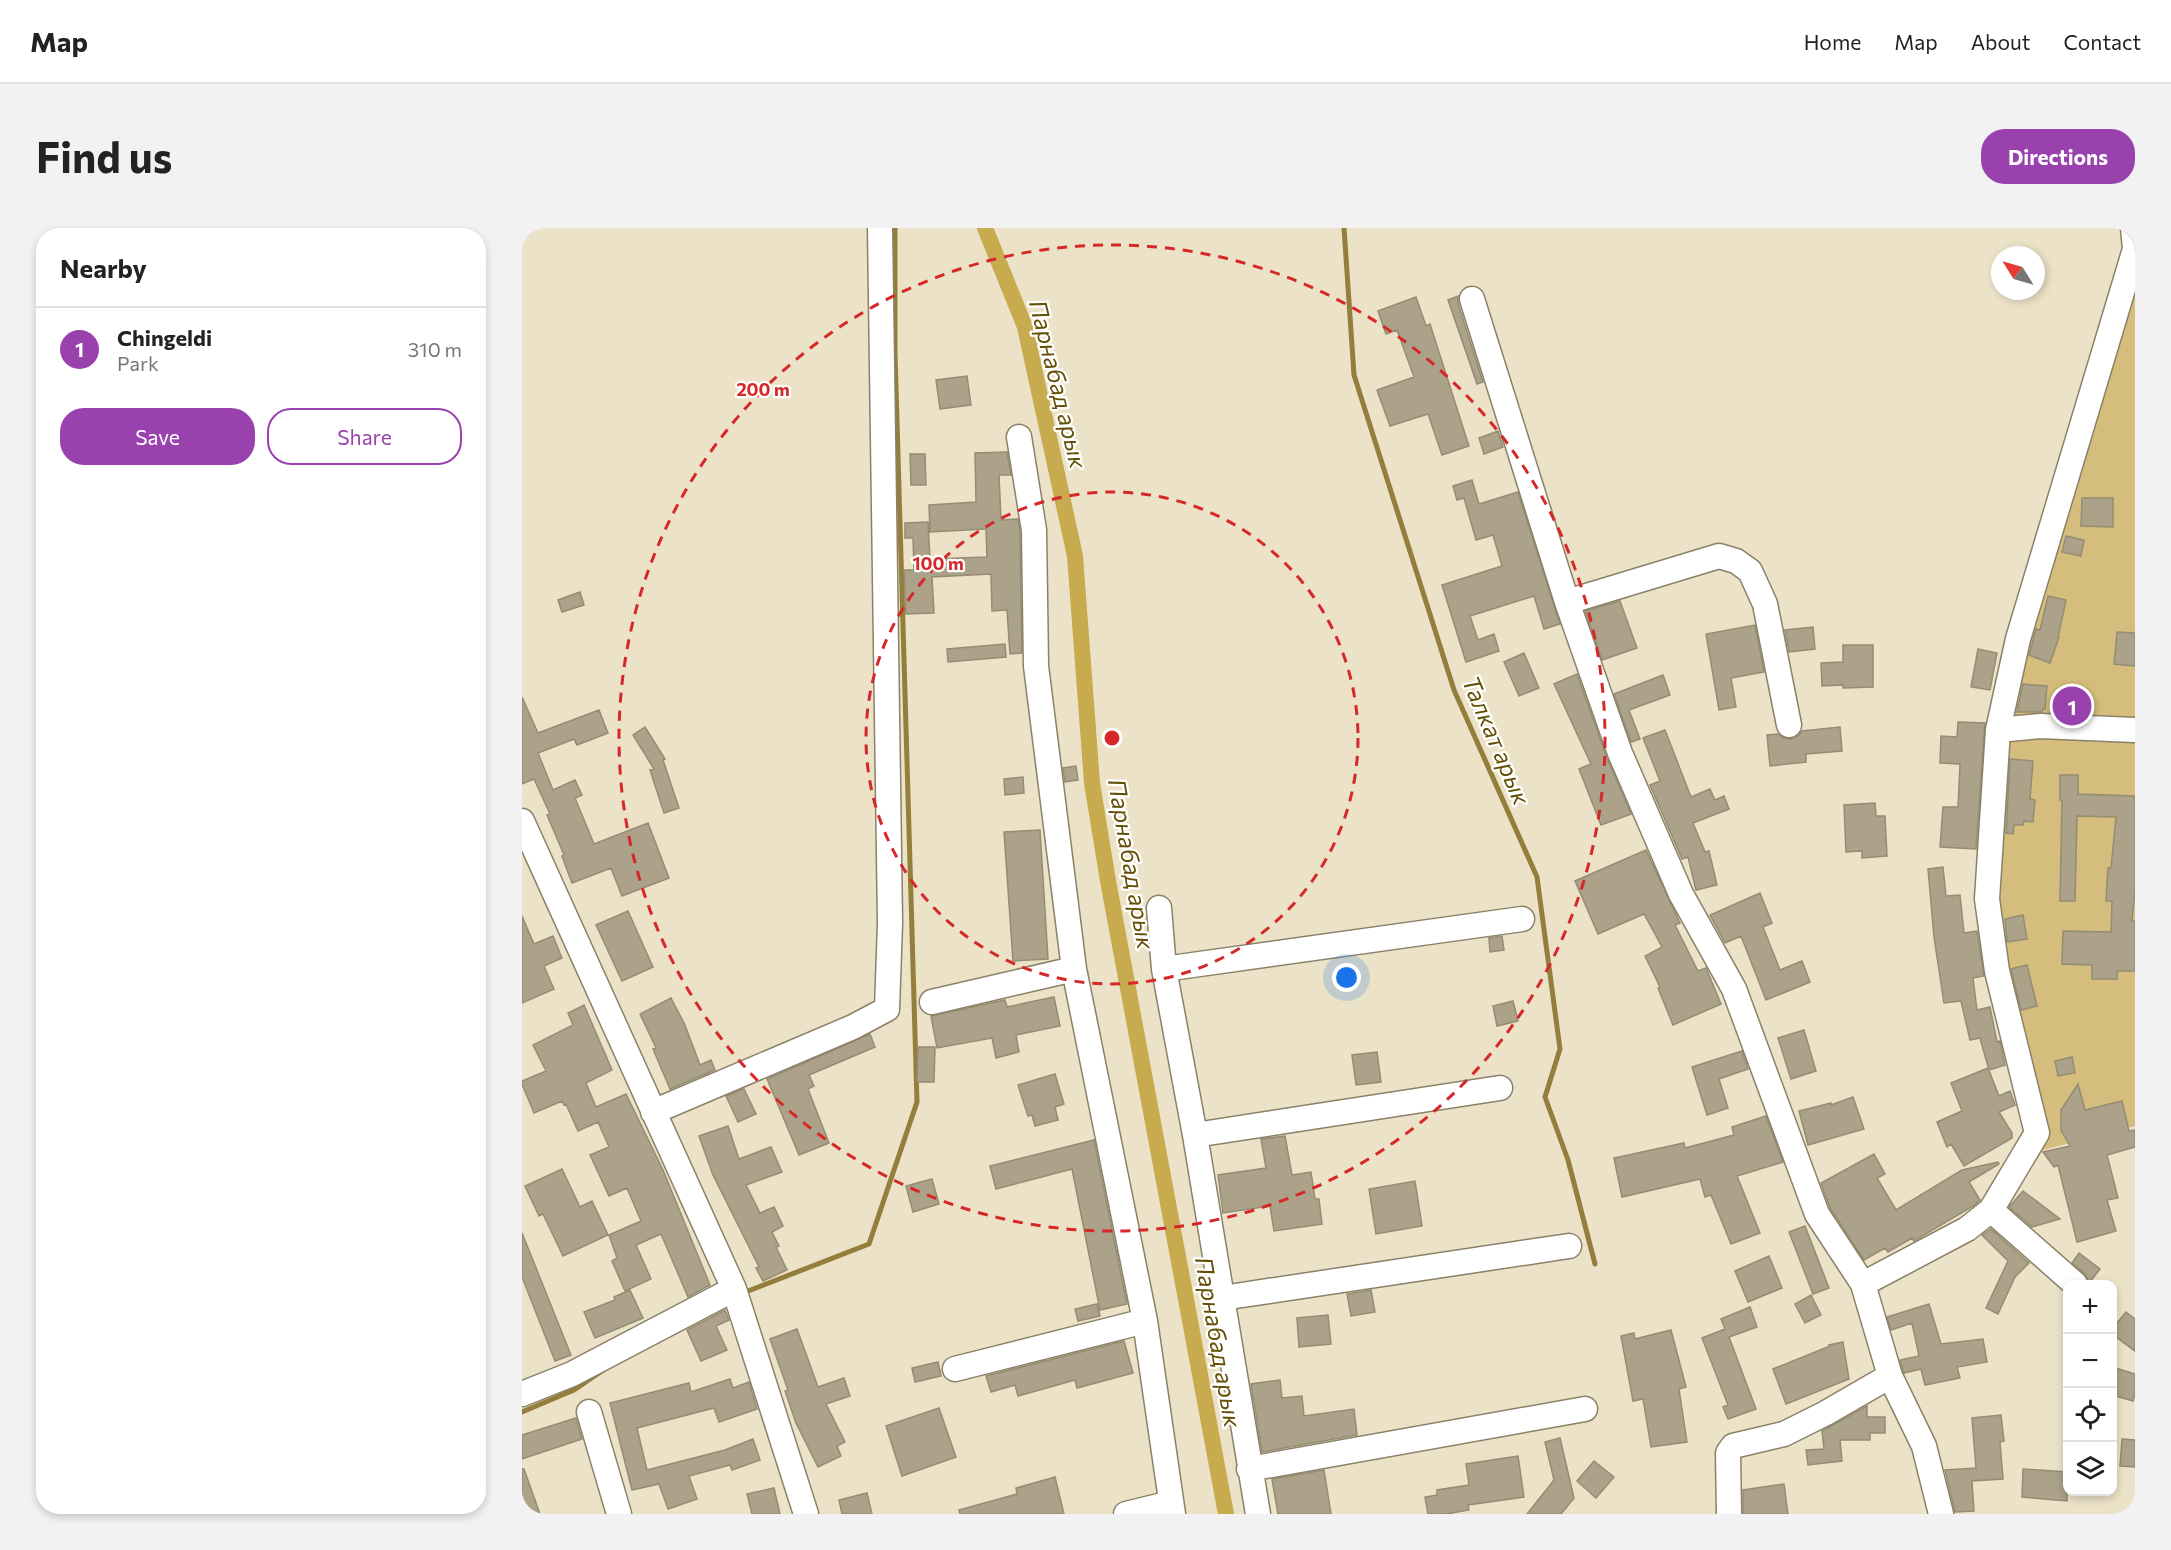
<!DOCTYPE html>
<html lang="en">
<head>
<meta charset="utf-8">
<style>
	body { margin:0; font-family:Commissioner,sans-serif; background:#f2f2f2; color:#222 }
	.controls { position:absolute; right:18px; bottom:18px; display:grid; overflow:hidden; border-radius:12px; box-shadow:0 3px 9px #0003 }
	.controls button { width:54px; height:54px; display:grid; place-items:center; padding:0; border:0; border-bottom:2px solid #e0e0e0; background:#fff; color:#222; font:30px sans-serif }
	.compass { position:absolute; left:1469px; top:18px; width:54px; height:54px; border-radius:50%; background:#fff; box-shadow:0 3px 9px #0003; rotate:307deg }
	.you { position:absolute; left:825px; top:750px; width:21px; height:21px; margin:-15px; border:4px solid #fff; border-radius:50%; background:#1a73e8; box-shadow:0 0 0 9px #1a73e833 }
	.badge { display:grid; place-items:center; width:39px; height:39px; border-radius:50%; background:#9942ae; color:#fff; font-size:20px; font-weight:700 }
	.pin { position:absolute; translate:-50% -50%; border:3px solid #fff; box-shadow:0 2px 6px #0006 }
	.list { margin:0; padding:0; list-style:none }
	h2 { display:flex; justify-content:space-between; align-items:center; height:78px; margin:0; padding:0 24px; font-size:26px }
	h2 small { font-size:20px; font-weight:400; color:#767676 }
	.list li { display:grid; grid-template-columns:39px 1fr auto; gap:18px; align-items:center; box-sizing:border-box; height:84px; padding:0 24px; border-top:2px solid #e0e0e0 }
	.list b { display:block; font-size:22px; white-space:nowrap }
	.list p { margin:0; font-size:20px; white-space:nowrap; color:#767676 }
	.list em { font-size:20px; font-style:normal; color:#767676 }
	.actions { display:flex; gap:12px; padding:18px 24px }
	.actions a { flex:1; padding:14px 0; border:2px solid #9942ae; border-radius:24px; text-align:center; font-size:21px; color:#9942ae }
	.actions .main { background:#9942ae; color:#fff }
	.icon { flex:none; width:33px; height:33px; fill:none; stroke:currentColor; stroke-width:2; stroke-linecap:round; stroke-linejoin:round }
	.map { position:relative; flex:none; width:1613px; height:1286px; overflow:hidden; border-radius:24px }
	header { display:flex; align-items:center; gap:36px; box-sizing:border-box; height:84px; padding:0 30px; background:#fff; border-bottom:2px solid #e0e0e0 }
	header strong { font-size:28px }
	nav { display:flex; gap:33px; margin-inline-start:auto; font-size:21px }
	.intro { display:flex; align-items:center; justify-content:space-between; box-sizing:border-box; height:144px; padding:0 36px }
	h1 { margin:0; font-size:42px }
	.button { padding:15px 27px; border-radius:24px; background:#9942ae; color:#fff; font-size:21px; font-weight:700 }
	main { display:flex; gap:36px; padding:0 36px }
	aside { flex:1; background:#fff; border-radius:24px; box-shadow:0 3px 9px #0003 }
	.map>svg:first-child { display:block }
</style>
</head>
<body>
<header>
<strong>Map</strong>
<nav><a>Home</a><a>Map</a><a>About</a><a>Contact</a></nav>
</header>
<div class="intro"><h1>Find us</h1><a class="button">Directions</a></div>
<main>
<aside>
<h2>Nearby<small></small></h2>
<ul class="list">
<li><span class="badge">1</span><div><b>Chingeldi</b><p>Park</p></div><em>310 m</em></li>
</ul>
<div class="actions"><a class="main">Save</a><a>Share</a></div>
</aside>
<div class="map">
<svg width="1613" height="1286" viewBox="0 0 1613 1286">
	<rect width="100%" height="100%" fill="#ece2c7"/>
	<path fill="#d4bd7d" d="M 1613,27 L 1613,898 L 1510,925 L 1475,696 L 1476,546 L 1496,411 Z"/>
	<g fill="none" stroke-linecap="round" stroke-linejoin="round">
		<path stroke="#947e3b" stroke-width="5" d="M 822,0 L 832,147 L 932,462 L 1015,649 L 1038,821 L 1023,869 L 1046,932 L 1073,1036
			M 221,1065 L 347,1016 L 395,874 L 373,125 L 373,0
			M 0,1184 L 52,1162 L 80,1143"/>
		<path stroke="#c8aa4f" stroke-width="16" d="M 463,0 L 503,99 L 553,328 L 570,555 L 586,653 L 704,1286"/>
	</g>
	<path fill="#aba289" stroke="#948c73" stroke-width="1.5" d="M 936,68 L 936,75 L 961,154 L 955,156 L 926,72 Z
		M 894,69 L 904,98 L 908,96 L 947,218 L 920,227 L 906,186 L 868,198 L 855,162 L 892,149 L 875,102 L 864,106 L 856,83 Z
		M 445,148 L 449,177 L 418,181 L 414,152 Z
		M 976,203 L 981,219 L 962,226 L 957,210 Z
		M 485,224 L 489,247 L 477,247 L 479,292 L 496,291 L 498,303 L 500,425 L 488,426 L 485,382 L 470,383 L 469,346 L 410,349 L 412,385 L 384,386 L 382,342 L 392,342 L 391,310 L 383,310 L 383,295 L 406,294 L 408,331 L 465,329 L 464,301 L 408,304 L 407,277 L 454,274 L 453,225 Z
		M 388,226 L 403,226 L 404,257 L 389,257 Z
		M 950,252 L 957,276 L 996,264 L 1038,396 L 1022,401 L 1012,368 L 948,388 L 956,412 L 972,406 L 977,423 L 944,434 L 920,357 L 980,338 L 971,307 L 954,312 L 942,270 L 935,272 L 931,258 Z
		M 1560,270 L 1591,270 L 1591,299 L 1559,298 Z
		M 1544,308 L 1562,312 L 1559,328 L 1540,324 Z
		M 58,364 L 62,377 L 40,384 L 36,372 Z
		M 1526,368 L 1544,372 L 1536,409 L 1537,409 L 1528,435 L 1507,427 L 1514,401 L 1518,402 Z
		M 1098,373 L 1115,420 L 1080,432 L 1063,383 Z
		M 1233,397 L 1242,444 L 1209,450 L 1214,479 L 1197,482 L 1184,406 Z
		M 1291,399 L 1293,421 L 1267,424 L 1263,402 Z
		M 1595,404 L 1613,405 L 1613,438 L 1592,436 Z
		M 483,416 L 484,429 L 426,434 L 425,421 Z
		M 1321,417 L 1351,417 L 1351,459 L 1321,460 L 1321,457 L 1300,458 L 1299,435 L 1321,434 Z
		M 1456,421 L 1475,425 L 1468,462 L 1449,459 Z
		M 1002,425 L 1017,460 L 997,468 L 982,434 Z
		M 1055,446 L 1085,530 L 1109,586 L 1079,597 L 1057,541 L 1069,536 L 1032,456 Z
		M 1141,447 L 1148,467 L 1107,482 L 1118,511 L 1109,514 L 1092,466 Z
		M 1501,456 L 1525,458 L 1523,481 L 1521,481 L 1520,484 L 1495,484 Z
		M 0,469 L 16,505 L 77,482 L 86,505 L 55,517 L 52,511 L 16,525 L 31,562 L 53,552 L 60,567 L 53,570 L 72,616 L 126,595 L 147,650 L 100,668 L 89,640 L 50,655 L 40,628 L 42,627 L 25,587 L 28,586 L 12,551 L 0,556 Z
		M 1436,494 L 1463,495 L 1454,621 L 1418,619 L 1421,579 L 1436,579 L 1438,536 L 1418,535 L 1419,508 L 1435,509 Z
		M 123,499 L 143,531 L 141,532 L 157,580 L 142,585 L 128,542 L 132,541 L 111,507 Z
		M 1318,499 L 1320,523 L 1284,526 L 1284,534 L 1248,538 L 1245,507 L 1256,506 L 1262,510 L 1269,511 L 1276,508 L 1280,503 Z
		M 1143,502 L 1169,569 L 1188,561 L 1193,572 L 1202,568 L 1207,581 L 1171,595 L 1183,624 L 1187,623 L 1195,657 L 1174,662 L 1166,629 L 1160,631 L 1128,557 L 1138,553 L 1121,510 Z
		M 1488,531 L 1511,533 L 1508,571 L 1513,572 L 1511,594 L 1502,593 L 1501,597 L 1492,597 L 1491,606 L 1484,605 Z
		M 554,538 L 556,552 L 543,554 L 541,540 Z
		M 1538,547 L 1556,547 L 1556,566 L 1613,568 L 1613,662 L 1610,693 L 1613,693 L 1613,743 L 1595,743 L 1595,751 L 1570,751 L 1570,737 L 1540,736 L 1541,703 L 1589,704 L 1590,673 L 1584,673 L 1586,640 L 1589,640 L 1594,589 L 1555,588 L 1553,673 L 1538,673 L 1540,572 L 1538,572 Z
		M 501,549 L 502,565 L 483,567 L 482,551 Z
		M 1353,575 L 1354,588 L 1363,588 L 1365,628 L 1340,630 L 1340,623 L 1324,624 L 1322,577 Z
		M 518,602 L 526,731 L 491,733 L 482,604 Z
		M 1124,622 L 1158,695 L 1153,697 L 1176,743 L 1184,740 L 1199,776 L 1151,797 L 1136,760 L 1138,759 L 1123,728 L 1140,719 L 1122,686 L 1076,706 L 1053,653 Z
		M 1421,639 L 1424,668 L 1438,667 L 1442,705 L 1455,703 L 1462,748 L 1451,750 L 1455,782 L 1468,779 L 1475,814 L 1478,813 L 1483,837 L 1467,842 L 1458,810 L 1448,812 L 1439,773 L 1422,775 L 1412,709 L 1406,641 Z
		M 1238,665 L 1250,695 L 1241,699 L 1258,742 L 1280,733 L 1288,754 L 1244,772 L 1219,708 L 1203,715 L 1188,687 Z
		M 106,683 L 131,739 L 100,753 L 74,697 Z
		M 1501,687 L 1505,711 L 1485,714 L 1483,691 Z
		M 0,688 L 12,716 L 31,708 L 40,730 L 22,738 L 32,761 L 0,775 Z
		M 980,708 L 982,722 L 968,724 L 967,710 Z
		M 1505,737 L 1515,778 L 1499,782 L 1489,741 Z
		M 532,769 L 538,798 L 494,807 L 497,824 L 474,830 L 470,810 L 415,820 L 409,788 L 483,772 L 485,779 Z
		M 149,770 L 163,797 L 178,837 L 189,832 L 193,842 L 148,861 L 131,821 L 134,820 L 118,786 Z
		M 991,773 L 996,793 L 975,798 L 971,778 Z
		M 62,777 L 90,842 L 64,855 L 74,879 L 104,866 L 141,942 L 188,1057 L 166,1069 L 139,1006 L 114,1017 L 129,1051 L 103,1063 L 90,1033 L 95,1030 L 87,1007 L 119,993 L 105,960 L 87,968 L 68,927 L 87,919 L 76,894 L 56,903 L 44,876 L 42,877 L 40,873 L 12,885 L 0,856 L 0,853 L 24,843 L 11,817 L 51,797 L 46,785 Z
		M 1282,802 L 1294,843 L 1269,851 L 1256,810 Z
		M 348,806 L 353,819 L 287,847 L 292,858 L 286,861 L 307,915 L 277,927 L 245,851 Z
		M 396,819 L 413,819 L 412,854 L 395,854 Z
		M 1220,823 L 1226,841 L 1197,851 L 1206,880 L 1185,887 L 1170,839 Z
		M 855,824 L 859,854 L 834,857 L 830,827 Z
		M 1550,829 L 1553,845 L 1536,848 L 1533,833 Z
		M 1466,840 L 1477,868 L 1488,863 L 1493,877 L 1477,884 L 1490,905 L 1490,910 L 1442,938 L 1429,916 L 1425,919 L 1415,894 L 1440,883 L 1429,855 Z
		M 533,846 L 542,876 L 533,879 L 536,892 L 513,898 L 510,887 L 506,888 L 496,857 Z
		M 1556,856 L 1563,882 L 1600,873 L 1607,903 L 1613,902 L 1613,919 L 1585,927 L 1596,970 L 1585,972 L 1594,1003 L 1555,1014 L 1536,937 L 1532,939 L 1521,924 L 1548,918 L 1539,902 L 1539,882 Z
		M 222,861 L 234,886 L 216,894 L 204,868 Z
		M 1331,869 L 1342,901 L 1286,917 L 1277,883 L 1309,875 L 1309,877 Z
		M 1244,888 L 1261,934 L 1215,948 L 1238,1005 L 1209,1016 L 1189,967 L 1183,969 L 1178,951 L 1100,969 L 1092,930 L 1162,915 L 1163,920 L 1212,907 L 1210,899 Z
		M 206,898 L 217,931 L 249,919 L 260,944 L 224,957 L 238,985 L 252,979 L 261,998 L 250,1004 L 257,1018 L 254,1019 L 265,1042 L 241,1053 L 234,1040 L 237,1039 L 191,947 L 177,908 Z
		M 763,908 L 770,947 L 789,944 L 793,971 L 797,971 L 800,996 L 752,1003 L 748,978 L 701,985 L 696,947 L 744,940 L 739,911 Z
		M 572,912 L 605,1076 L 578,1082 L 550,941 L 474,961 L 468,938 Z
		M 1352,926 L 1363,946 L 1355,950 L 1374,982 L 1440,942 L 1476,934 L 1477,936 L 1447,954 L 1458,972 L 1453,977 L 1392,1013 L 1390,1010 L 1366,1024 L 1363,1020 L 1342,1032 L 1308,980 L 1299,955 Z
		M 40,941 L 58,979 L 70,973 L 86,1007 L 41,1028 L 21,986 L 17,988 L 3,958 Z
		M 410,951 L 417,976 L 391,984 L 384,958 Z
		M 893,953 L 900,998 L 854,1006 L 847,961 Z
		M 1501,963 L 1538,991 L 1510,999 L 1487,979 Z
		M 1283,998 L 1307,1060 L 1291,1066 L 1267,1004 Z
		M 1469,1001 L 1507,1035 L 1493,1049 L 1476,1086 L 1464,1080 L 1486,1033 L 1460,1007 Z
		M 0,1005 L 49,1127 L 33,1133 L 0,1049 Z
		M 1557,1025 L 1578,1041 L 1567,1055 L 1563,1046 L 1550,1035 Z
		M 1247,1028 L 1260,1060 L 1226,1074 L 1213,1043 Z
		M 108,1062 L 121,1090 L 73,1110 L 62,1084 L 93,1072 L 92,1069 Z
		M 849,1062 L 853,1084 L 829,1088 L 825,1066 Z
		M 1289,1067 L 1299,1087 L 1283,1095 L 1273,1076 Z
		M 575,1076 L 578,1088 L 556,1093 L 553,1081 Z
		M 1407,1076 L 1419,1116 L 1461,1111 L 1465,1134 L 1435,1139 L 1438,1150 L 1403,1157 L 1399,1141 L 1382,1145 L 1378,1132 L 1397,1128 L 1390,1095 L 1369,1102 L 1365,1089 Z
		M 1228,1079 L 1235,1099 L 1207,1109 L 1234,1181 L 1206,1191 L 1201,1179 L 1206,1177 L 1180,1110 L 1203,1101 L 1199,1091 Z
		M 203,1082 L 207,1092 L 194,1098 L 205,1122 L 179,1133 L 165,1102 Z
		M 1604,1084 L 1613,1091 L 1613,1123 L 1590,1106 L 1590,1101 Z
		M 806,1087 L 809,1116 L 777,1119 L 775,1090 Z
		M 275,1101 L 296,1159 L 322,1150 L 328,1168 L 304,1176 L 323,1214 L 315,1218 L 319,1228 L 296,1239 L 274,1195 L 263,1163 L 266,1162 L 248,1111 Z
		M 1149,1102 L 1164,1159 L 1157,1161 L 1165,1214 L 1129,1219 L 1121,1171 L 1111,1173 L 1099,1108 L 1112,1105 L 1113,1111 Z
		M 602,1113 L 611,1145 L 555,1160 L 553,1152 L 496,1168 L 493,1157 L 469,1164 L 464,1148 Z
		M 1321,1114 L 1327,1151 L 1264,1176 L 1251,1141 L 1308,1118 L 1307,1117 Z
		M 416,1134 L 419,1148 L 393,1154 L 390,1140 Z
		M 1590,1139 L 1613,1146 L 1613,1166 L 1611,1173 L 1590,1167 Z
		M 208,1151 L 211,1160 L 227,1154 L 235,1181 L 197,1194 L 192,1180 L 115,1200 L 125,1242 L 203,1222 L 231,1211 L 238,1232 L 210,1242 L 208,1237 L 167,1248 L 175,1271 L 146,1281 L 137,1256 L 110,1262 L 88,1175 L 167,1155 L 169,1164 Z
		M 758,1152 L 760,1170 L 780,1168 L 782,1188 L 832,1181 L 835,1207 L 740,1224 L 729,1156 Z
		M 1345,1178 L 1345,1189 L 1363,1189 L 1363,1205 L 1348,1205 L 1348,1212 L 1318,1212 L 1320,1233 L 1286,1237 L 1284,1222 L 1302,1221 L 1300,1203 Z
		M 417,1180 L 434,1229 L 380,1248 L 364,1198 Z
		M 1479,1187 L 1482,1213 L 1478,1214 L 1481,1251 L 1450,1253 L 1452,1283 L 1433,1284 L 1423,1242 L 1454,1240 L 1450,1190 Z
		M 54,1190 L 60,1211 L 0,1231 L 0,1207 Z
		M 1038,1210 L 1052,1270 L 1039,1286 L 1005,1286 L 1032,1252 L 1023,1214 Z
		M 1600,1211 L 1613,1212 L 1613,1239 L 1598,1238 Z
		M 996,1228 L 1002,1269 L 946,1277 L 947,1282 L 924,1286 L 906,1286 L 903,1269 L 915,1267 L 915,1262 L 947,1257 L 944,1236 Z
		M 1072,1233 L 1092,1249 L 1074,1270 L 1055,1253 Z
		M 0,1241 L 2,1241 L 18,1286 L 5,1286 L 0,1272 Z
		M 1501,1241 L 1545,1244 L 1545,1273 L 1500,1269 Z
		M 802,1242 L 809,1286 L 756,1286 L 750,1251 Z
		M 533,1249 L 542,1286 L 438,1286 L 437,1282 L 495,1266 L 494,1260 Z
		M 1262,1256 L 1266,1286 L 1221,1286 L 1221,1262 Z
		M 252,1260 L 258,1286 L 230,1286 L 225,1266 Z
		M 345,1265 L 350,1286 L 320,1286 L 317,1272 Z"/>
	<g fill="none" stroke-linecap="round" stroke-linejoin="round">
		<g stroke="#8a8168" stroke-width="27">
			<path id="minor" d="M 950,71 L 1045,374 L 1098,525 L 1159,666 L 1212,761 L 1295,986 L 1341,1056 L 1368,1148 L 1402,1218 L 1419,1286
				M 497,209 L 512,302 L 514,438 L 552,741 L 623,1093 L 651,1286
				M 1045,374 L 1197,328 L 1214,333 L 1228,343 L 1243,376 L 1267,497
				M 1476,502 L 1518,498 L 1613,502
				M 0,593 L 212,1061 L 284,1286
				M 637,680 L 642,741 L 673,907 L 736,1286
				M 642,741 L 1000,691
				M 410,774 L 552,741
				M 131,884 L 331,799 L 365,781 L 368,695 L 358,0
				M 673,907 L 978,860
				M 1469,982 L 1553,1056
				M 1341,1056 L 1445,1001 L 1469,982 L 1515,905 L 1475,743 L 1465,671 L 1476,502 L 1496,411 L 1613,21 L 1611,0
				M 700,1070 L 1047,1018
				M 433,1141 L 623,1093
				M 0,1166 L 50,1146 L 212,1061
				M 67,1184 L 97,1286
				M 727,1241 L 1063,1181
				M 604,1286 L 649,1275
				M 1207,1286 L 1206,1225 L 1211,1218 L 1262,1206 L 1304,1185 L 1368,1148"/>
		</g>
		<use href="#minor" stroke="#fff" stroke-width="24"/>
	</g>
	<g fill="none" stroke="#d62828" stroke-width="3" stroke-dasharray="10 8">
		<circle cx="590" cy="510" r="246"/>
		<circle cx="590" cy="510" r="493"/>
	</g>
	<g text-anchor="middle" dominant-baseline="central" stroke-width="4.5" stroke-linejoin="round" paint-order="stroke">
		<g font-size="24" font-style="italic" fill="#644f05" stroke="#fff">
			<text transform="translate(537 156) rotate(76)">Парнабад арык</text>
			<text transform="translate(975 512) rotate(67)">Талкат арык</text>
			<text transform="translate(610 636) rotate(80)">Парнабад арык</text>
			<text transform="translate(697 1114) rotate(80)">Парнабад арык</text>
		</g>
	</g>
	<circle cx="590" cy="510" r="9" fill="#d62828" stroke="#fff" stroke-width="3"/>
	<g font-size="18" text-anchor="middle" font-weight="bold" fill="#d62828" stroke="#fff" stroke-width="4.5" stroke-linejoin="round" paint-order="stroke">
		<text x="241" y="168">200 m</text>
		<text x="416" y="342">100 m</text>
	</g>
</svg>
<div class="controls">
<button>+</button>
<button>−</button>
<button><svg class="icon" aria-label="locate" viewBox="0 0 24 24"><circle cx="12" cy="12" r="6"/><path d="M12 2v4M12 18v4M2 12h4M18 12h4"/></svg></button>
<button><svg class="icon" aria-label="layers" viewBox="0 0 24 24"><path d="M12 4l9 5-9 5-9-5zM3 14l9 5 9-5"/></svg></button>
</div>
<svg class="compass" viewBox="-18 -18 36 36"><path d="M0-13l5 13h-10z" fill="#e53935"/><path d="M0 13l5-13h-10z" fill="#767676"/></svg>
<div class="you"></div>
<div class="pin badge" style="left:1550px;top:478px">1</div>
</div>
</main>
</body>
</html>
